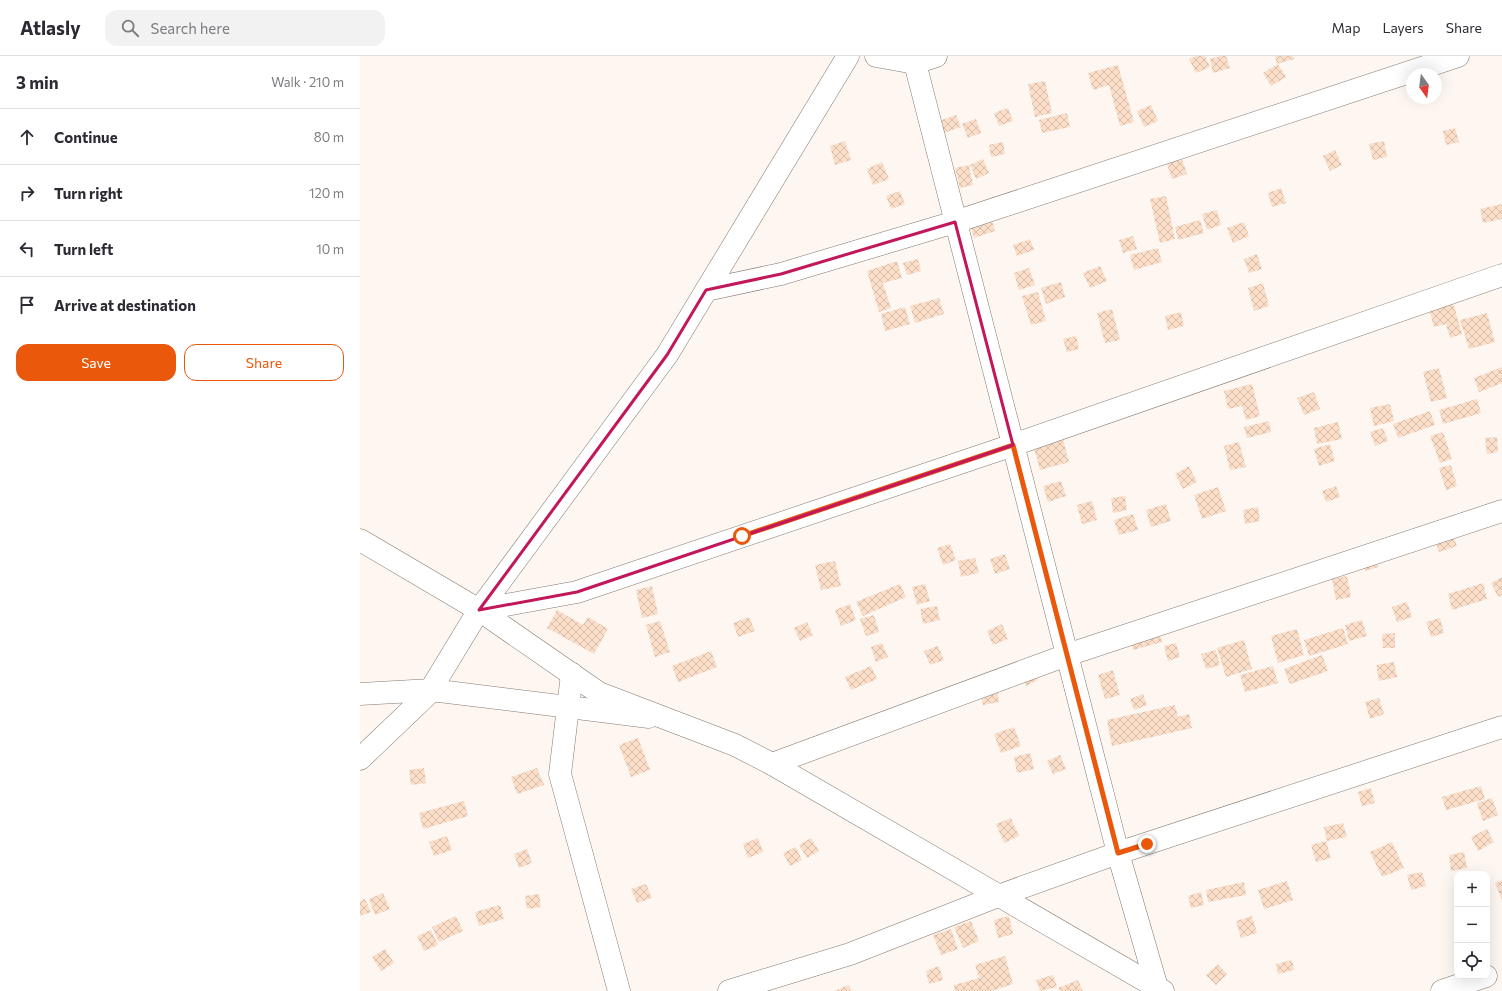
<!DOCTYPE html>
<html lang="en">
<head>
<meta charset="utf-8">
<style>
	body { margin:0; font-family:Commissioner,sans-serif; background:#f2f2f3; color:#2b2b33 }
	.controls { position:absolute; right:12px; bottom:12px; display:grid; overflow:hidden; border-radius:8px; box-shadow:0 4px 16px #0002 }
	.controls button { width:36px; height:36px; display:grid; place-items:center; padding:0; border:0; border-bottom:1px solid #e1e1e2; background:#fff; color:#2b2b33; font:20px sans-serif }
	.compass { position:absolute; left:1046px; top:12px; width:36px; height:36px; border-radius:50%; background:#fff; box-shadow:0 4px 16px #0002; rotate:166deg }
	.stop { position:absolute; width:12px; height:12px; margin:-9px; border:3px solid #ea580c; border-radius:50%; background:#fff }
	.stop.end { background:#ea580c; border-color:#fff; box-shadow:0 1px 4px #0008 }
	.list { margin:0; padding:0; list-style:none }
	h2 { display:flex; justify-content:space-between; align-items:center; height:52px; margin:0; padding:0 16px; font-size:17px }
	h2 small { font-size:13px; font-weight:400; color:#7c7c81 }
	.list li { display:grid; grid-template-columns:26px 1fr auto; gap:12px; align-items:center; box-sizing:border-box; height:56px; padding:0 16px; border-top:1px solid #e1e1e2 }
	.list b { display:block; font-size:15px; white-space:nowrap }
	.list em { font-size:13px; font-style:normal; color:#7c7c81 }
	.actions { display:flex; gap:8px; padding:12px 16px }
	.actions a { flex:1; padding:9px 0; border:1px solid #ea580c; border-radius:12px; text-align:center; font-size:14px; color:#ea580c }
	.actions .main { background:#ea580c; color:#fff }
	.icon { flex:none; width:22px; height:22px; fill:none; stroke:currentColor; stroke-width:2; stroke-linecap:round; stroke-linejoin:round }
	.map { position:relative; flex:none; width:1142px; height:935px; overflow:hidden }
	header { display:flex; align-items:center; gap:24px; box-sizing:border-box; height:56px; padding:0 20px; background:#fff; border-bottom:1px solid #e1e1e2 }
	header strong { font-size:19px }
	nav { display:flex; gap:22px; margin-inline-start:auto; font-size:14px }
	.search { width:280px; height:36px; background:#f2f2f3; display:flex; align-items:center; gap:10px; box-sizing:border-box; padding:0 14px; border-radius:12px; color:#7c7c81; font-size:15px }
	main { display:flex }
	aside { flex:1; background:#fff }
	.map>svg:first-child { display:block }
</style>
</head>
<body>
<header>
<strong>Atlasly</strong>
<div class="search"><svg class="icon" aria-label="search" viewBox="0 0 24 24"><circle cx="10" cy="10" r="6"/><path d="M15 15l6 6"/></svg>Search here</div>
<nav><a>Map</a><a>Layers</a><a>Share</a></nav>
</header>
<main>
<aside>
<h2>3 min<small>Walk · 210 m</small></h2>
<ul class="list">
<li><svg class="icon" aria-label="ahead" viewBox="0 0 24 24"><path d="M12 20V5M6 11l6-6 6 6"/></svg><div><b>Continue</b></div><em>80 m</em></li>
<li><svg class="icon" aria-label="right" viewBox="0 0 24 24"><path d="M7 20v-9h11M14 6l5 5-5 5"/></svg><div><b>Turn right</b></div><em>120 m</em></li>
<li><svg class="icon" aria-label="left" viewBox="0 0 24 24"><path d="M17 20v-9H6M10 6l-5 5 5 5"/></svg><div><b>Turn left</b></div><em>10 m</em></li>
<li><svg class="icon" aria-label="arrive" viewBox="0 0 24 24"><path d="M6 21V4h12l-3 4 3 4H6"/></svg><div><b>Arrive at destination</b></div></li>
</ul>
<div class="actions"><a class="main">Save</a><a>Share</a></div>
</aside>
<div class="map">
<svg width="1142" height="935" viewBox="0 0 1142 935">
	<defs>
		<pattern id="building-cross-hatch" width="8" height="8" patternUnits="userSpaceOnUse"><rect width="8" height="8" fill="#fbdec8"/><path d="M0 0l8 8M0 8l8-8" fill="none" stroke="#d7beac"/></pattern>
	</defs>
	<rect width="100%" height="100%" fill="#fef6f1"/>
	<path fill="url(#building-cross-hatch)" d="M 836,0 L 845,0 L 850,11 L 836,17 L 829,3 Z
		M 861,0 L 866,0 L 870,12 L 853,17 L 850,3 Z
		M 915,0 L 933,0 L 934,3 L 917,8 Z
		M 918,8 L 926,21 L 911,30 L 903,17 Z
		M 758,9 L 774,66 L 760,70 L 749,29 L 733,34 L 728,17 Z
		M 685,25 L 692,57 L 675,61 L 668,28 Z
		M 791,49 L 798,65 L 784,71 L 777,55 Z
		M 648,52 L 653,65 L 639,70 L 634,57 Z
		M 707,57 L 710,71 L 682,77 L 679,64 Z
		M 596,59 L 601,71 L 584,77 L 579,65 Z
		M 616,63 L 621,77 L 608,82 L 602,68 Z
		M 1095,72 L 1099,86 L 1086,89 L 1083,75 Z
		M 485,85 L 491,104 L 475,109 L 470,90 Z
		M 1024,85 L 1027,101 L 1013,104 L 1009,88 Z
		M 643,86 L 645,98 L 631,101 L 629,89 Z
		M 975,94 L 982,109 L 970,115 L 963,100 Z
		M 623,103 L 629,117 L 616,123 L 610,109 Z
		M 822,103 L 827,118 L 812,123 L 807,108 Z
		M 522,106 L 529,123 L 513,129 L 507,113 Z
		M 609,109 L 613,129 L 600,132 L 595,112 Z
		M 921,132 L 926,147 L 912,151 L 908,137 Z
		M 540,135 L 545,148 L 531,153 L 526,140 Z
		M 806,140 L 815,183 L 800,187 L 790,143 Z
		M 1142,148 L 1142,163 L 1123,167 L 1120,153 Z
		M 857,154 L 861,169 L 847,174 L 842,158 Z
		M 631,162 L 635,175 L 614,182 L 610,168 Z
		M 840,164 L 844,177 L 818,184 L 815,171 Z
		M 884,166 L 889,180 L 873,187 L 867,172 Z
		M 773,180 L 777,193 L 763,197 L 759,184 Z
		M 670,183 L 674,194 L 657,200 L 653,189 Z
		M 798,192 L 802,206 L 774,214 L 770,199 Z
		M 897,198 L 902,213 L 889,217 L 884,203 Z
		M 558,203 L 561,215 L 547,219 L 543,207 Z
		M 537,205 L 542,222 L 523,227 L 531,252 L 519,256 L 507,215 Z
		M 740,210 L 747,225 L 730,232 L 723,217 Z
		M 669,212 L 675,229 L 659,234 L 654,217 Z
		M 701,226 L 705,241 L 686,248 L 681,232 Z
		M 903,227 L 909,250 L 894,255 L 888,232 Z
		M 678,236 L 686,265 L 671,269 L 662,240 Z
		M 579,242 L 584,258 L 555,267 L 550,250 Z
		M 1093,246 L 1102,278 L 1090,282 L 1086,268 L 1074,271 L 1069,253 Z
		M 545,251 L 550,268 L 525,275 L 521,258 Z
		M 752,253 L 760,284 L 745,287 L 737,257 Z
		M 821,256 L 824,270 L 808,274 L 805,260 Z
		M 1127,257 L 1135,286 L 1109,293 L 1100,264 Z
		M 716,280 L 719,293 L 707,296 L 703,283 Z
		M 1142,311 L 1142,327 L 1119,336 L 1114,322 Z
		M 1079,312 L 1087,342 L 1071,346 L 1063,316 Z
		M 892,328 L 900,360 L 886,364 L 882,350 L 868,353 L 864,335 Z
		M 954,336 L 960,353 L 944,359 L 937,342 Z
		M 1117,343 L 1121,357 L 1083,368 L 1079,354 Z
		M 1030,348 L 1034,365 L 1014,370 L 1010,352 Z
		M 1070,355 L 1075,369 L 1038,382 L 1033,368 Z
		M 909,365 L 911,376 L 887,382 L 884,371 Z
		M 978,366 L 982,383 L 957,388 L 954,372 Z
		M 1023,372 L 1028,385 L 1015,390 L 1010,376 Z
		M 1083,376 L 1092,403 L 1080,407 L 1070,380 Z
		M 1137,381 L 1138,396 L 1127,398 L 1125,382 Z
		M 703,383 L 709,406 L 680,414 L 674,392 Z
		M 879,386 L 886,411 L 870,414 L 864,390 Z
		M 970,388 L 975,405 L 959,410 L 954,393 Z
		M 1091,409 L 1097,430 L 1086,434 L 1079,412 Z
		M 829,410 L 837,426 L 823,433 L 815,418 Z
		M 701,425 L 706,440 L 688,446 L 683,430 Z
		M 976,430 L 980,441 L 966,446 L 962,435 Z
		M 858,431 L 866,455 L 842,463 L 834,439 Z
		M 765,440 L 767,454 L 753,457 L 751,442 Z
		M 732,445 L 737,464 L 722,468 L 717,449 Z
		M 806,448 L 811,465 L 791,471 L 786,454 Z
		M 898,451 L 900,465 L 885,468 L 883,454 Z
		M 773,458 L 778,474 L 759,479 L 754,464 Z
		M 1091,475 L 1097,490 L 1079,496 L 1073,481 Z
		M 590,488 L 596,504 L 583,509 L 577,492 Z
		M 1014,496 L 1018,511 L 1005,515 L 1001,499 Z
		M 645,498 L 650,513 L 635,518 L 630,503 Z
		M 615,502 L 619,517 L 601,521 L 598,505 Z
		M 475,505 L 481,530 L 461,534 L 455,509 Z
		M 987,520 L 991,541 L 976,544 L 972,523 Z
		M 1142,521 L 1142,539 L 1138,541 L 1131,527 Z
		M 1123,527 L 1127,543 L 1092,554 L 1088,538 Z
		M 540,528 L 546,541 L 503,560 L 496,546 Z
		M 565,528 L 570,545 L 557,549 L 552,531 Z
		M 292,530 L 298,558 L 282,562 L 276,534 Z
		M 1047,546 L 1052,561 L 1037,566 L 1032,551 Z
		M 490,548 L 496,564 L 481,570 L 475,554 Z
		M 577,550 L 580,564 L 563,568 L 560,553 Z
		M 197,554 L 223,569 L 228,561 L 248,573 L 234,598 L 187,572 Z
		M 514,559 L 519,576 L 506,580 L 500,563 Z
		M 389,561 L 395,575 L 378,581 L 373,567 Z
		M 1080,562 L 1084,577 L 1071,581 L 1066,566 Z
		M 1002,564 L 1007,580 L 989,585 L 985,569 Z
		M 300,565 L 310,596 L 295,601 L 286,569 Z
		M 447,566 L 453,579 L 440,585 L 434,572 Z
		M 642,568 L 648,583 L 633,589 L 627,575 Z
		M 797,569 L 802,586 L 773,594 L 769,577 Z
		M 983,572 L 988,588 L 949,600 L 944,584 Z
		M 937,573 L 944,599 L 918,607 L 911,580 Z
		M 1035,577 L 1035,592 L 1023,592 L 1022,578 Z
		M 884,584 L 892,613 L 866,621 L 857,592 Z
		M 522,587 L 528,601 L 516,606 L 511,591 Z
		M 816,587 L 820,601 L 808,605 L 804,590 Z
		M 578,590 L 584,604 L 570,609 L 564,595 Z
		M 856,594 L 860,609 L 846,613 L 841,598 Z
		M 351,595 L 357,611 L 318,626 L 312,610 Z
		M 962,599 L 968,615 L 930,628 L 924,613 Z
		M 1034,606 L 1037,621 L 1019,625 L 1016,609 Z
		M 671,609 L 678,624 L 666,630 L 659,615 Z
		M 511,610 L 517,623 L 491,634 L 485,621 Z
		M 913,610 L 918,627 L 885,636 L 880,619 Z
		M 753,614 L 760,639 L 745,643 L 738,619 Z
		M 637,631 L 639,646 L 623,649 L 620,634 Z
		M 783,638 L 787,649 L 774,654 L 770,643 Z
		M 1019,642 L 1024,658 L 1010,663 L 1005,646 Z
		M 815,649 L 818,661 L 829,658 L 832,672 L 752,690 L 747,664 Z
		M 654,671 L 661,690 L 641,697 L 634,678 Z
		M 278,682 L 290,714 L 271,721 L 259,689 Z
		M 670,697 L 674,713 L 657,717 L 654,701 Z
		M 700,699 L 706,713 L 693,718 L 687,705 Z
		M 64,712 L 66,727 L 51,729 L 49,714 Z
		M 177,712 L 184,729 L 157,738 L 151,721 Z
		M 1121,730 L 1125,743 L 1086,754 L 1082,741 Z
		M 1011,732 L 1015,747 L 1002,750 L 998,736 Z
		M 1132,742 L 1138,759 L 1123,765 L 1117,747 Z
		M 104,745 L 108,760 L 63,773 L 59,757 Z
		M 651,762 L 659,780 L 644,787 L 636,768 Z
		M 983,767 L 987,781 L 967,785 L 964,771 Z
		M 1127,773 L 1134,786 L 1118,795 L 1111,781 Z
		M 87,780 L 92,794 L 74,800 L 69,786 Z
		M 398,782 L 403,796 L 388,802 L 383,788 Z
		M 451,782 L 459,795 L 447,802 L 439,789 Z
		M 966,785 L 971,802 L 956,806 L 951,789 Z
		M 1032,786 L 1044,812 L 1022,821 L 1010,796 Z
		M 436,791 L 442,804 L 430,810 L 423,797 Z
		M 167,793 L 172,807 L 159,812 L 154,798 Z
		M 1104,796 L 1107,812 L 1091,815 L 1089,799 Z
		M 1062,816 L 1066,830 L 1051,834 L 1047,819 Z
		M 1142,824 L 1142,844 L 1135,827 Z
		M 927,825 L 933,844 L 904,853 L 898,834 Z
		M 884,826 L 886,839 L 848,846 L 846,834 Z
		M 286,828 L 292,842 L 277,847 L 271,833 Z
		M 841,836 L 844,849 L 831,852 L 828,840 Z
		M 23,837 L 30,853 L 15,859 L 9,843 Z
		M 179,838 L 181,851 L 167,853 L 165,840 Z
		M 5,843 L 11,856 L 0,860 L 0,845 Z
		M 140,849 L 144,863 L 119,870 L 115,856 Z
		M 96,860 L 103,875 L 79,886 L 72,871 Z
		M 649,860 L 653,878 L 638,882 L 634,864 Z
		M 892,860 L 897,877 L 881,882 L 876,865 Z
		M 611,865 L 619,885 L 603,892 L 594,871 Z
		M 591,873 L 598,893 L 581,899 L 573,879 Z
		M 71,874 L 78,889 L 64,895 L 57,880 Z
		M 25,893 L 34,907 L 21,915 L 12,901 Z
		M 645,900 L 653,928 L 631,935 L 595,935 L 594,929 L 619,922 L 615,909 Z
		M 932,904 L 934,914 L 918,918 L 916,908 Z
		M 858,908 L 867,918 L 856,929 L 846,919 Z
		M 579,910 L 583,924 L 569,928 L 566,915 Z
		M 693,919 L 697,931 L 680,935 L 676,924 Z
		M 718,924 L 723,935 L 700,935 L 698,932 Z
		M 489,929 L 491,935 L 474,935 Z"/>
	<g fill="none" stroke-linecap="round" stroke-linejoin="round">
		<g stroke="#847970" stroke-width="23">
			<path id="street" d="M 516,0 L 555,7 L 576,0
				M 555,7 L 758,797 L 798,935
				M 346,234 L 421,218 L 595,166 L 1098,0
				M 119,554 L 217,536 L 653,389 L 1142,219
				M 212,618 L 200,718 L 259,935
				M 0,638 L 71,634 L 289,661
				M 0,703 L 68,638 L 119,554 L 307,299 L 488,0
				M 412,708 L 707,599 L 1142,455
				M 369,935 L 490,898 L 638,840 L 758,797 L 1142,671
				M 1082,935 L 1126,920"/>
		</g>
		<g stroke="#847970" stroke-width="23">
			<path id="secondary" d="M 0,484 L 119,554 L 239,637 L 375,689 L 412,708 L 803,935"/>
		</g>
		<use href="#street" stroke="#fff" stroke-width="22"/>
		<use href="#secondary" stroke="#fff" stroke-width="22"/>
	</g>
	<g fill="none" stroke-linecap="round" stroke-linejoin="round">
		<path stroke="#ea580c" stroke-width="5" d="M 382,480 L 653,389 L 758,797 L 787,788"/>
	</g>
	<path fill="none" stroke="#c2185b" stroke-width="3" stroke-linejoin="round" d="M 595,166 L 653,389 L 217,536 L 119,554 L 307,299 L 346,234 L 421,218 Z"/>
</svg>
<div class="controls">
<button>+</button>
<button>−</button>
<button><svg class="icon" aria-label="locate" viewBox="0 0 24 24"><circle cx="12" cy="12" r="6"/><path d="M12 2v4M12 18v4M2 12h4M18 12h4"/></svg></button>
</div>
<svg class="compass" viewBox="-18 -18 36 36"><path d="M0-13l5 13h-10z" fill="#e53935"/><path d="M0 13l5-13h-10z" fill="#7c7c81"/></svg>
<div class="stop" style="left:382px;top:480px"></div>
<div class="stop end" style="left:787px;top:788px"></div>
</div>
</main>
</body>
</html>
